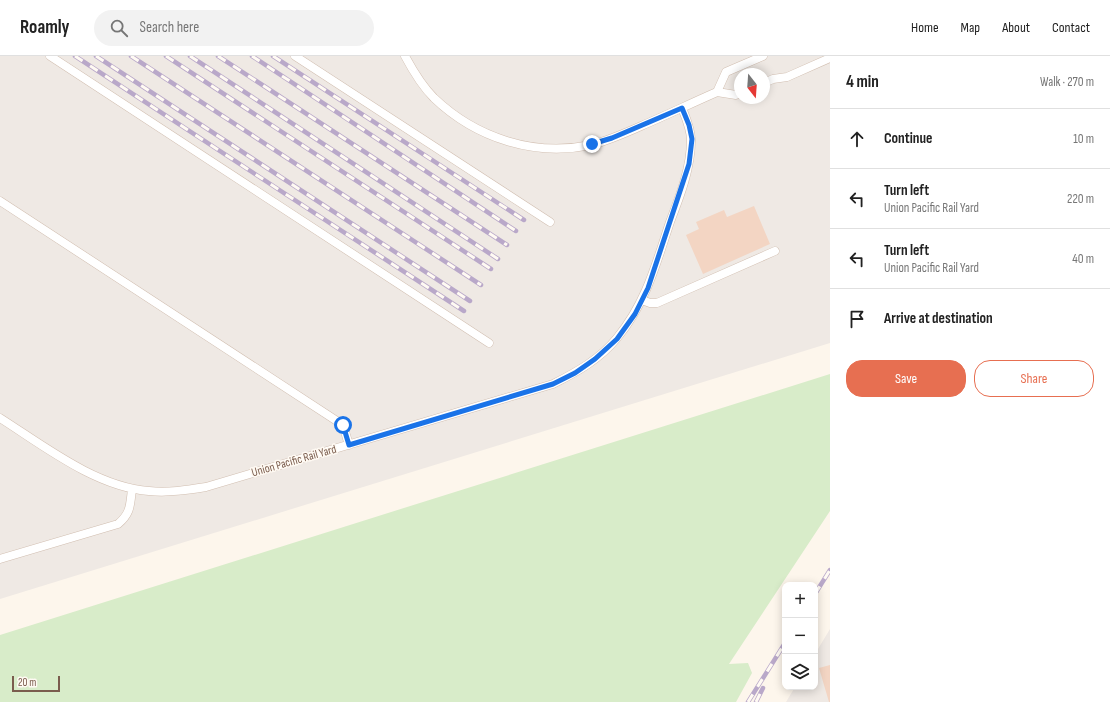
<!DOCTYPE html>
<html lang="en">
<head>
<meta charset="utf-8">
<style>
	body { margin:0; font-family:"Sofia Sans Condensed",sans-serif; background:#f2f2f2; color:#222 }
	.controls { position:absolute; right:12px; bottom:12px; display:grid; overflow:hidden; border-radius:8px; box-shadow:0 2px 10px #0003 }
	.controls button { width:36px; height:36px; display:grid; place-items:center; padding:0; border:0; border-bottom:1px solid #e0e0e0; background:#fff; color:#222; font:20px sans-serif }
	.compass { position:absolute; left:734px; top:12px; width:36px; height:36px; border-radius:50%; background:#fff; box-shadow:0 2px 10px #0003; rotate:163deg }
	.scale { position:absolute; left:12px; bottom:10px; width:48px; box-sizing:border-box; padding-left:4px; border:2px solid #7a5c4d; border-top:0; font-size:11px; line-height:14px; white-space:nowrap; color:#7a5c4d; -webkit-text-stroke:3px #fffaf3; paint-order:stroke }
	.stop { position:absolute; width:12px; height:12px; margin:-9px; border:3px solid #1a73e8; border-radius:50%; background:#fff }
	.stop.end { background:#1a73e8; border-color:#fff; box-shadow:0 1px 4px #0008 }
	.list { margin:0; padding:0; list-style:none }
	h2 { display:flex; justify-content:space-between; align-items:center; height:52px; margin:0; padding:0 16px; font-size:17px }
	h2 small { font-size:13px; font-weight:400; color:#767676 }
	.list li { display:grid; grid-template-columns:26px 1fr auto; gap:12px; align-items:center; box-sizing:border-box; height:60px; padding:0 16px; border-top:1px solid #e0e0e0 }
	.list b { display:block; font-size:15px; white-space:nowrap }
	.list p { margin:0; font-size:13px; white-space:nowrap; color:#767676 }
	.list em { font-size:13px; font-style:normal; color:#767676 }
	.actions { display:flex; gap:8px; padding:12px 16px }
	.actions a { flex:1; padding:9px 0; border:1px solid #e76f51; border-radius:16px; text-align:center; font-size:14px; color:#e76f51 }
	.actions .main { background:#e76f51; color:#fff }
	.icon { flex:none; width:22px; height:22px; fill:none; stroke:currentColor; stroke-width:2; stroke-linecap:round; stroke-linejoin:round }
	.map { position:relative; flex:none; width:830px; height:646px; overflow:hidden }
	header { display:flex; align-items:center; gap:24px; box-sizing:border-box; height:56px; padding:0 20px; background:#fff; border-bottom:1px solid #e0e0e0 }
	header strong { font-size:19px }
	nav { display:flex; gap:22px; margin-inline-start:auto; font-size:14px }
	.search { width:280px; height:36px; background:#f2f2f2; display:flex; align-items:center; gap:10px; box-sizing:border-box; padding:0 14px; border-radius:22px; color:#767676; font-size:15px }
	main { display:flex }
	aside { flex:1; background:#fff }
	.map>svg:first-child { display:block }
</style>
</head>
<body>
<header>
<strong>Roamly</strong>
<div class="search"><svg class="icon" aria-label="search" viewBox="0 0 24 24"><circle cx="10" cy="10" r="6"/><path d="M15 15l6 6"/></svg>Search here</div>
<nav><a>Home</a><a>Map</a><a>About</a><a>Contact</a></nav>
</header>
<main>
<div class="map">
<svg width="830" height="646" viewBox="0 0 830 646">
	<rect width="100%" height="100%" fill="#fdf6ec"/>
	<path fill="#efe9e4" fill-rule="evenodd" d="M 0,0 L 830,0 L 830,287 L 0,543 ZM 740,18 L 764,18 L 764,42 L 740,42 Z
		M 830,573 L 830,646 L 786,646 L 795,631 L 815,631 L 815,598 Z"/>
	<path fill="#d8ecc9" d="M 830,318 L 830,455 L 729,608 L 748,607 L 752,617 L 736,646 L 0,646 L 0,579 Z"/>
	<path fill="#f3d5c3" d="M 754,150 L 770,188 L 703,218 L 686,179 L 699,173 L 696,166 L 724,154 L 727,161 Z
		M 830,609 L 830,646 L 829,646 L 819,612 Z"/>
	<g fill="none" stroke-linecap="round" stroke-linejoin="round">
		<g stroke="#d1beb0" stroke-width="9">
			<path id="service" d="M 50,0 L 489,287
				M 295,0 L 550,166
				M 405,0 C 413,15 422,30 434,42 C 476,82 534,101 591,89 C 611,84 630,75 648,67 C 671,57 694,46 717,36 L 726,16 L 763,0
				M 764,27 L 773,23 L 787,21 L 830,2
				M 717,36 L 736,39 L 740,37
				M 0,145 L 343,369 L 349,389
				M 642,244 L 650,247 L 657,247 L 775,195
				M 0,362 C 44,390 96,431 149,435 C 168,437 187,434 206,431 L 553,328 C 577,316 600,303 617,282 C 646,247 656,208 670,166 C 680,140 691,112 691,84 C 691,73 686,62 682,52
				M 0,503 L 118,468 C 131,457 130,449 132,433"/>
		</g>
		<use href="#service" stroke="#fff" stroke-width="8"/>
		<g stroke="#b9a8c9" stroke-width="4.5">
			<path id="rail" d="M 75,0 L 464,255
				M 96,0 L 470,245
				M 131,0 L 481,229
				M 166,0 L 491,213
				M 190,0 L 498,203
				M 218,0 L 507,189
				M 252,0 L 516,175
				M 273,0 L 524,164
				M 815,538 L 830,514
				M 748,646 L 785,587
				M 756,646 L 763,632"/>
		</g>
		<use href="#rail" stroke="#fffaf3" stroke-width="3" stroke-dasharray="9" stroke-linecap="butt"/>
	</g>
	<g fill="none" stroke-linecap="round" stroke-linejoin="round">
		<path stroke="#1a73e8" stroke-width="5" d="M 343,369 L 349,389 L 553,328 L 575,317 L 595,303 L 617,283 L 635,258 L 648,232 L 689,108 L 692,83 L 689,69 L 682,52 L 612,82 L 592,88"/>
	</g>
	<g text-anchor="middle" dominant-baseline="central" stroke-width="3" stroke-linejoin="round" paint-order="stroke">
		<g font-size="12" fill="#7a5c4d" stroke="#fffaf3">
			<text transform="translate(294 405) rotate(-16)">Union Pacific Rail Yard</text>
		</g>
	</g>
</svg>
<div class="controls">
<button>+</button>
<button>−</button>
<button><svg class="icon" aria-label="layers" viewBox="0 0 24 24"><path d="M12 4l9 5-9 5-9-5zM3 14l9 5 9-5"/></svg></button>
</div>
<svg class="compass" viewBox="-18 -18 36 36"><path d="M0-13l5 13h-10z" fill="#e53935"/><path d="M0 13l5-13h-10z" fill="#767676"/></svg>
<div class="scale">20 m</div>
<div class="stop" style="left:343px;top:369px"></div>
<div class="stop end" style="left:592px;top:88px"></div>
</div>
<aside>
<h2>4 min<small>Walk · 270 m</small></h2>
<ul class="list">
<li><svg class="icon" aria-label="ahead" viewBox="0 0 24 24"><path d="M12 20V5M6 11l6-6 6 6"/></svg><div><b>Continue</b></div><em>10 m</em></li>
<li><svg class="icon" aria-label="left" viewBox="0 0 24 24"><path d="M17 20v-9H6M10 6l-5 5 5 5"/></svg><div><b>Turn left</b><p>Union Pacific Rail Yard</p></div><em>220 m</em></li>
<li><svg class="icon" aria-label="left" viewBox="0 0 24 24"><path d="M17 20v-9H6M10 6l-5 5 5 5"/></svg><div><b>Turn left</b><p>Union Pacific Rail Yard</p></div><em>40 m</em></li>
<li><svg class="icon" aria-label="arrive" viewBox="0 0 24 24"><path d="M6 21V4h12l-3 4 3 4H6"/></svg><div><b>Arrive at destination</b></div></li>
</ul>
<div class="actions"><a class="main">Save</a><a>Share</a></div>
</aside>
</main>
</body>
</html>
